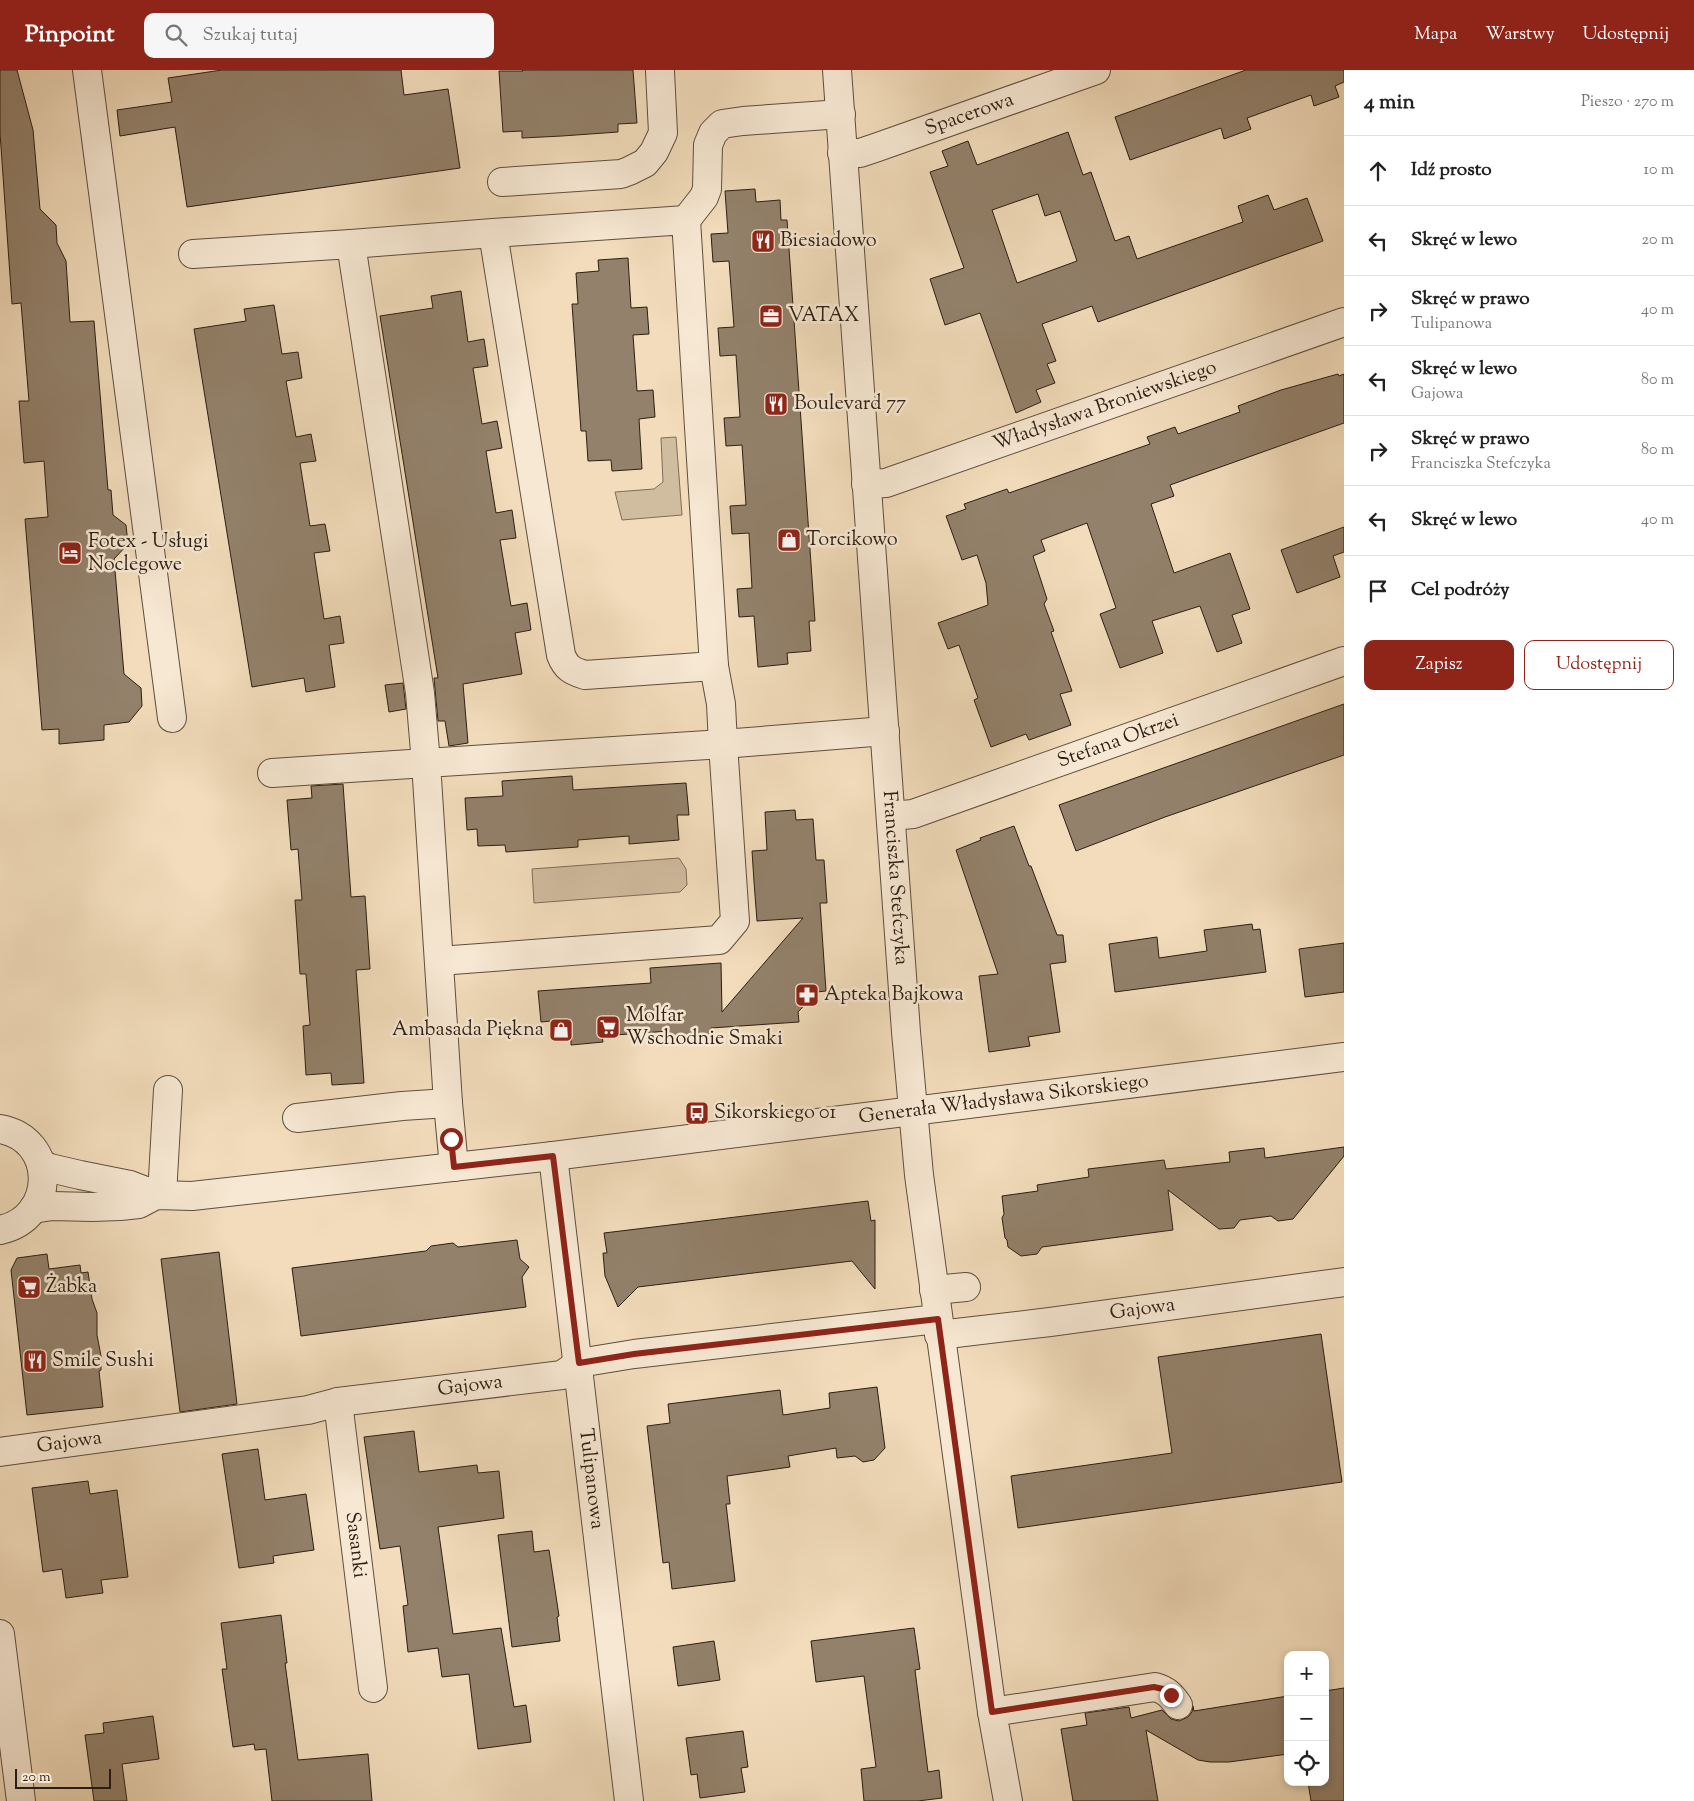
<!DOCTYPE html>
<html lang="pl">
<head>
<meta charset="utf-8">
<style>
	body { margin:0; font-family:"Sorts Mill Goudy",serif; background:#f6f6f6; color:#222 }
	.controls { position:absolute; right:15px; bottom:15px; display:grid; overflow:hidden; border-radius:10px; box-shadow:0 2px 8px #0003 }
	.controls button { width:45px; height:45px; display:grid; place-items:center; padding:0; border:0; border-bottom:1px solid #e0e0e0; background:#fff; color:#222; font:25px sans-serif }
	.scale { position:absolute; left:15px; bottom:12px; width:96px; box-sizing:border-box; padding-left:5px; border:2px solid #2c1e14; border-top:0; font-size:14px; line-height:18px; white-space:nowrap; color:#2c1e14; -webkit-text-stroke:4px #f7e8d3; paint-order:stroke }
	.stop { position:absolute; width:15px; height:15px; margin:-11px; border:4px solid #8f2418; border-radius:50%; background:#fff }
	.stop.end { background:#8f2418; border-color:#fff; box-shadow:0 1px 5px #0008 }
	.list { margin:0; padding:0; list-style:none }
	h2 { display:flex; justify-content:space-between; align-items:center; height:65px; margin:0; padding:0 20px; font-size:21px }
	h2 small { font-size:16px; font-weight:400; color:#767676 }
	.list li { display:grid; grid-template-columns:32px 1fr auto; gap:15px; align-items:center; box-sizing:border-box; height:70px; padding:0 20px; border-top:1px solid #e0e0e0 }
	.list b { display:block; font-size:19px; white-space:nowrap }
	.list p { margin:0; font-size:16px; white-space:nowrap; color:#767676 }
	.list em { font-size:16px; font-style:normal; color:#767676 }
	.actions { display:flex; gap:10px; padding:15px 20px }
	.actions a { flex:1; padding:11px 0; border:1px solid #8f2418; border-radius:10px; text-align:center; font-size:18px; color:#8f2418 }
	.actions .main { background:#8f2418; color:#fff }
	.icon { flex:none; width:28px; height:28px; fill:none; stroke:currentColor; stroke-width:2; stroke-linecap:round; stroke-linejoin:round }
	.map { position:relative; flex:none; width:1344px; height:1731px; overflow:hidden }
	header { display:flex; align-items:center; gap:30px; box-sizing:border-box; height:70px; padding:0 25px; background:#8f2418; color:#fff }
	header strong { font-size:24px }
	nav { display:flex; gap:28px; margin-inline-start:auto; font-size:18px }
	.search { width:350px; height:45px; background:#f6f6f6; display:flex; align-items:center; gap:12px; box-sizing:border-box; padding:0 18px; border-radius:10px; color:#767676; font-size:19px }
	main { display:flex }
	aside { flex:1; background:#fff }
	.map>svg:first-child { display:block }
</style>
</head>
<body>
<header>
<strong>Pinpoint</strong>
<div class="search"><svg class="icon" aria-label="search" viewBox="0 0 24 24"><circle cx="10" cy="10" r="6"/><path d="M15 15l6 6"/></svg>Szukaj tutaj</div>
<nav><a>Mapa</a><a>Warstwy</a><a>Udostępnij</a></nav>
</header>
<main>
<div class="map">
<svg width="1344" height="1731" viewBox="0 0 1344 1731">
	<rect width="100%" height="100%" fill="#f2dcbb"/>
	<filter id="stains"><feTurbulence type="fractalNoise" baseFrequency=".004" numOctaves="4"/><feColorMatrix values="0 0 0 0 .2 0 0 0 0 .09 0 0 0 0 .02 0 0 0 .5 -.17"/></filter>
	<radialGradient id="worn" r=".72"><stop offset=".6" stop-color="#630" stop-opacity="0"/><stop offset="1" stop-color="#630" stop-opacity=".3"/></radialGradient>
	<path fill="#d0bc9f" stroke="#7e6d5a" d="M 676,367 L 682,445 L 622,450 L 615,422 L 654,419 L 663,412 L 661,368 Z
		M 679,788 L 686,799 L 687,815 L 680,822 L 534,833 L 532,799 Z"/>
	<path fill="#93816b" stroke="#2c1e14" fill-rule="evenodd" d="M 0,0 L 17,0 L 33,60 L 40,139 L 56,155 L 57,173 L 66,191 L 70,252 L 94,251 L 108,420 L 111,420 L 113,445 L 126,455 L 128,474 L 114,489 L 124,604 L 141,618 L 142,636 L 129,652 L 104,655 L 104,670 L 59,674 L 59,659 L 42,660 L 25,449 L 48,447 L 44,391 L 24,393 L 19,331 L 29,331 L 21,233 L 12,234 L 0,63 Z
		M 222,0 L 401,0 L 404,25 L 448,19 L 460,98 L 187,137 L 175,57 L 120,66 L 117,40 L 172,32 L 168,8 Z
		M 522,0 L 633,0 L 637,53 L 618,54 L 618,62 L 562,66 L 522,68 L 522,61 L 503,62 L 499,1 L 523,1 Z
		M 1246,0 L 1344,0 L 1344,12 L 1335,16 L 1339,27 L 1314,36 L 1311,25 L 1247,48 L 1251,59 L 1224,69 L 1221,58 L 1130,90 L 1115,47 Z
		M 1068,62 L 1083,105 L 1091,102 L 1115,171 L 1129,166 L 1137,189 L 1243,152 L 1238,136 L 1268,125 L 1274,140 L 1307,128 L 1323,171 L 1098,252 L 1092,236 L 1042,254 L 1056,291 L 1047,294 L 1055,313 L 1036,320 L 1041,332 L 1016,343 L 980,243 L 945,255 L 930,209 L 964,198 L 930,102 L 948,96 L 942,81 L 968,71 L 977,95 ZM 1038,124 L 1045,146 L 1060,141 L 1077,191 L 1017,213 L 992,140 Z
		M 755,119 L 756,132 L 780,130 L 781,150 L 787,150 L 815,551 L 809,551 L 811,581 L 787,583 L 788,594 L 758,597 L 754,546 L 739,547 L 737,519 L 752,518 L 749,463 L 732,464 L 730,436 L 746,435 L 742,375 L 726,376 L 724,348 L 740,347 L 736,285 L 720,286 L 718,258 L 734,257 L 729,191 L 713,192 L 711,164 L 728,163 L 725,121 Z
		M 628,188 L 631,238 L 647,237 L 649,264 L 633,265 L 637,321 L 653,320 L 655,347 L 639,349 L 642,399 L 612,401 L 611,390 L 588,391 L 586,361 L 581,361 L 572,234 L 578,234 L 576,203 L 599,201 L 598,190 Z
		M 461,221 L 468,272 L 484,269 L 488,296 L 473,298 L 482,354 L 497,351 L 502,378 L 486,381 L 496,443 L 512,440 L 516,468 L 500,470 L 511,536 L 527,533 L 531,560 L 515,563 L 522,604 L 463,614 L 468,673 L 449,676 L 445,651 L 438,651 L 434,608 L 438,608 L 380,246 L 433,238 L 431,226 Z
		M 274,235 L 282,284 L 298,282 L 302,308 L 286,311 L 296,367 L 311,364 L 316,391 L 300,393 L 310,456 L 325,454 L 330,481 L 314,483 L 324,549 L 340,546 L 344,573 L 329,575 L 335,617 L 306,622 L 304,608 L 252,617 L 194,259 L 246,251 L 244,239 Z
		M 1338,304 L 1339,306 L 1344,304 L 1344,353 L 1170,415 L 1174,426 L 1151,434 L 1174,503 L 1230,483 L 1250,539 L 1232,545 L 1242,573 L 1217,582 L 1200,536 L 1152,551 L 1163,583 L 1120,598 L 1100,544 L 1116,538 L 1087,453 L 1041,470 L 1045,481 L 1033,486 L 1047,529 L 1044,534 L 1054,561 L 1051,562 L 1072,621 L 1060,624 L 1071,655 L 1029,670 L 1026,664 L 991,677 L 974,630 L 978,628 L 959,575 L 948,579 L 938,553 L 988,535 L 986,513 L 977,485 L 962,490 L 946,446 L 966,439 L 964,434 L 1007,419 L 1009,423 L 1150,374 L 1147,367 L 1175,357 L 1178,364 L 1240,342 L 1238,336 L 1281,320 Z
		M 1344,457 L 1344,482 L 1333,486 L 1340,507 L 1297,523 L 1281,480 Z
		M 403,613 L 406,639 L 389,642 L 385,615 Z
		M 1344,634 L 1344,685 L 1165,747 L 1076,781 L 1059,735 Z
		M 572,706 L 573,720 L 686,713 L 689,745 L 677,745 L 679,770 L 629,774 L 629,766 L 578,770 L 578,777 L 506,782 L 505,775 L 478,776 L 477,759 L 467,760 L 465,728 L 503,726 L 502,711 Z
		M 343,714 L 351,827 L 365,826 L 370,899 L 356,900 L 364,1013 L 332,1015 L 331,1003 L 306,1005 L 303,956 L 310,955 L 306,904 L 300,904 L 295,830 L 302,830 L 298,779 L 291,780 L 287,730 L 312,728 L 311,716 Z
		M 795,740 L 796,750 L 813,749 L 816,790 L 824,790 L 827,833 L 820,833 L 826,921 L 817,922 L 798,942 L 799,952 L 711,958 L 712,965 L 669,968 L 669,961 L 602,966 L 603,972 L 571,975 L 571,967 L 553,969 L 552,951 L 541,952 L 538,921 L 651,913 L 650,898 L 721,893 L 722,942 L 803,848 L 757,851 L 754,812 L 752,781 L 767,780 L 765,742 Z
		M 1014,756 L 1029,796 L 1031,796 L 1057,865 L 1063,865 L 1066,892 L 1050,894 L 1060,962 L 1028,967 L 1030,976 L 989,982 L 979,906 L 998,904 L 956,780 L 981,770 L 980,768 Z
		M 1252,854 L 1253,860 L 1260,859 L 1266,902 L 1115,922 L 1109,874 L 1157,867 L 1159,888 L 1207,881 L 1204,860 Z
		M 1344,873 L 1344,922 L 1305,927 L 1299,879 Z
		M 1344,1077 L 1344,1086 L 1293,1149 L 1278,1151 L 1271,1146 L 1240,1150 L 1234,1158 L 1219,1159 L 1168,1120 L 1173,1160 L 1042,1177 L 1037,1184 L 1021,1186 L 1008,1177 L 1007,1170 L 1005,1168 L 1002,1148 L 1004,1144 L 1002,1126 L 1038,1121 L 1037,1115 L 1089,1107 L 1088,1099 L 1164,1090 L 1166,1099 L 1230,1092 L 1229,1082 L 1246,1080 L 1264,1078 L 1265,1088 Z
		M 868,1131 L 871,1151 L 875,1150 L 875,1219 L 852,1191 L 638,1217 L 618,1237 L 605,1206 L 603,1183 L 607,1183 L 604,1163 Z
		M 517,1170 L 520,1189 L 529,1197 L 522,1207 L 526,1237 L 301,1266 L 292,1198 L 426,1181 L 431,1176 L 453,1173 L 458,1177 Z
		M 219,1182 L 237,1334 L 180,1342 L 161,1189 Z
		M 47,1184 L 49,1199 L 80,1195 L 81,1203 L 88,1202 L 92,1229 L 97,1243 L 97,1265 L 101,1286 L 101,1300 L 99,1301 L 103,1337 L 27,1345 L 11,1200 L 17,1188 Z
		M 1321,1264 L 1342,1412 L 1018,1458 L 1011,1406 L 1172,1383 L 1158,1287 Z
		M 877,1317 L 885,1378 L 874,1390 L 863,1392 L 855,1386 L 837,1388 L 836,1378 L 788,1386 L 790,1397 L 727,1406 L 730,1434 L 726,1434 L 735,1511 L 672,1519 L 669,1492 L 663,1493 L 647,1356 L 670,1353 L 668,1334 L 780,1320 L 783,1345 L 830,1338 L 829,1323 Z
		M 414,1361 L 419,1402 L 477,1395 L 478,1403 L 499,1401 L 504,1448 L 438,1457 L 453,1564 L 501,1558 L 514,1637 L 526,1635 L 531,1672 L 478,1679 L 469,1604 L 442,1607 L 438,1578 L 408,1582 L 403,1536 L 408,1535 L 400,1476 L 380,1479 L 364,1367 Z
		M 258,1379 L 265,1430 L 306,1424 L 314,1480 L 273,1486 L 274,1493 L 239,1498 L 222,1384 Z
		M 88,1411 L 90,1424 L 117,1420 L 128,1507 L 101,1510 L 103,1523 L 66,1528 L 62,1499 L 43,1502 L 32,1418 Z
		M 532,1461 L 534,1482 L 549,1480 L 559,1546 L 557,1547 L 560,1571 L 512,1577 L 498,1465 Z
		M 281,1545 L 287,1593 L 285,1593 L 298,1690 L 368,1684 L 372,1731 L 272,1731 L 266,1679 L 255,1680 L 254,1674 L 233,1677 L 222,1599 L 227,1599 L 221,1553 Z
		M 914,1558 L 920,1599 L 915,1600 L 928,1702 L 939,1700 L 942,1728 L 918,1731 L 864,1731 L 861,1699 L 876,1697 L 864,1606 L 816,1612 L 811,1571 Z
		M 714,1571 L 720,1610 L 678,1616 L 673,1577 Z
		M 1344,1618 L 1344,1731 L 1311,1731 L 1308,1712 L 1325,1712 L 1325,1621 Z
		M 1288,1626 L 1288,1684 L 1229,1692 L 1210,1692 L 1198,1690 L 1146,1660 L 1158,1731 L 1073,1731 L 1061,1659 L 1087,1655 L 1085,1643 L 1129,1637 L 1131,1648 L 1162,1640 L 1171,1649 L 1179,1651 L 1188,1647 L 1192,1642 L 1193,1636 L 1194,1641 Z
		M 153,1646 L 159,1689 L 122,1694 L 127,1731 L 94,1731 L 85,1665 L 104,1663 L 103,1653 Z
		M 743,1661 L 748,1697 L 741,1698 L 745,1722 L 700,1728 L 697,1704 L 691,1705 L 686,1668 Z"/>
	<g fill="none" stroke-linecap="round" stroke-linejoin="round">
		<g stroke="#5e4e3e" stroke-width="30">
			<g id="minor">
				<path d="M 87,0 L 172,648"/>
				<path id="s1" d="M 837,0 L 906,962 L 919,1105 L 992,1642 L 1008,1731"/>
				<path id="s2" d="M 842,83 L 860,83 L 875,78 L 1096,0"/>
				<path d="M 502,112 L 621,104 L 629,101 L 645,93 L 654,82 L 663,63 L 660,1"/>
				<path d="M 686,150 L 704,127 L 707,119 L 708,75 L 713,63 L 722,54 L 743,51 L 841,44"/>
				<path d="M 351,174 L 493,163 L 561,585 C 566,598 572,601 585,605 L 714,596 L 686,150 L 493,163"/>
				<path d="M 193,184 L 351,174 L 420,623 L 426,693 L 272,703"/>
				<path id="s3" d="M 866,414 L 886,413 L 1344,252"/>
				<path d="M 714,596 L 721,634 L 723,674 L 885,661"/>
				<path id="s4" d="M 891,746 L 913,744 L 1344,591"/>
				<path d="M 439,891 L 719,870 L 735,851 L 723,674 L 426,693 L 448,1033 L 454,1097"/>
				<path d="M 297,1048 L 402,1036 L 448,1033"/>
				<path d="M 0,1059 C 57,1069 57,1148 0,1160"/>
				<path id="s5" d="M 553,1086 L 629,1731"/>
				<path d="M 41,1094 L 50,1098 L 80,1105 L 130,1115 L 156,1125"/>
				<path d="M 162,1125 L 168,1020"/>
				<path id="s6" d="M 33,1139 L 52,1136 L 92,1137 L 120,1136 L 139,1134 L 156,1125 L 192,1126 L 553,1086 L 1344,987"/>
				<path d="M 934,1220 L 966,1217"/>
				<path id="s7" d="M 939,1265 L 1050,1252 L 1344,1212"/>
				<path id="s8" d="M 338,1332 L 373,1618"/>
				<path id="s9" d="M 0,1382 L 308,1340 L 338,1332 L 562,1305 L 579,1293 L 634,1284 L 937,1249"/>
				<path d="M 0,1564 L 21,1731"/>
				<path d="M 992,1642 L 1155,1617 C 1166,1620 1171,1625 1178,1635"/>
			</g>
		</g>
		<use href="#minor" stroke="#f7e8d3" stroke-width="28"/>
	</g>
	<g fill="none" stroke-linecap="round" stroke-linejoin="round">
		<path stroke="#8f2418" stroke-width="6" d="M 451,1069 L 454,1097 L 553,1086 L 579,1293 L 634,1284 L 938,1249 L 992,1642 L 1154,1617 L 1163,1619 L 1171,1625"/>
	</g>
	<defs>
		<g id="restaurant-square" transform="scale(1.25)"><rect x="-9" y="-9" width="18" height="18" rx="4" fill="#8f2418" stroke="#f7e8d3"/><path d="M-5-6h1v4h1v-4h1v4h1v-4h1v5L-1.5 .5V6h-2V.5L-5-1ZM5-6V6H3V1.5H1.5Q1.5-4 5-6Z" fill="#fff"/></g>
		<g id="office-square" transform="scale(1.25)"><rect x="-9" y="-9" width="18" height="18" rx="4" fill="#8f2418" stroke="#f7e8d3"/><path d="M-6-3h4V-5.5h4V-3h4V5H-6ZM-1-4.5V-3h2v-1.5ZM-6 0V1H6V0Z" fill="#fff"/></g>
		<g id="shop-square" transform="scale(1.25)"><rect x="-9" y="-9" width="18" height="18" rx="4" fill="#8f2418" stroke="#f7e8d3"/><path d="M-5-2.5h2.3a2.7 3.5 0 0 1 5.4 0H5L5.5 6h-11ZM-1.5-2.5h3a1.5 2.3 0 0 0-3 0Z" fill="#fff"/></g>
		<g id="hotel-square" transform="scale(1.25)"><rect x="-9" y="-9" width="18" height="18" rx="4" fill="#8f2418" stroke="#f7e8d3"/><path d="M-6-4.5h1.5V1H6V5H4.5V3h-9V5H-6ZM-4 0a1.8 1.8 0 1 1 3.6 0ZM.5 0V-2.5h3Q6-2.5 6 0Z" fill="#fff"/></g>
		<g id="pharmacy-square" transform="scale(1.25)"><rect x="-9" y="-9" width="18" height="18" rx="4" fill="#8f2418" stroke="#f7e8d3"/><path d="M-2-6h4v4h4v4h-4v4h-4v-4h-4v-4h4Z" fill="#fff"/></g>
		<g id="supermarket-square" transform="scale(1.25)"><rect x="-9" y="-9" width="18" height="18" rx="4" fill="#8f2418" stroke="#f7e8d3"/><path d="M-6-5.5h2.5l.6 2H6L4.5 2H-2.5L-4.4-4H-6ZM-1.5 3.2a1.3 1.3 0 1 0 .1 0ZM3 3.2a1.3 1.3 0 1 0 .1 0Z" fill="#fff"/></g>
		<g id="bus-square" transform="scale(1.25)"><rect x="-9" y="-9" width="18" height="18" rx="4" fill="#8f2418" stroke="#f7e8d3"/><path d="M-5-6H5V4H4V6H2V4H-2V6H-4V4H-5ZM-3.5-4V0h7V-4ZM-3.5 1.2v1.5H-2V1.2ZM2 1.2v1.5H3.5V1.2Z" fill="#fff"/></g>
	</defs>
	<g fill-rule="evenodd">
		<use href="#restaurant-square" x="763" y="171"/>
		<use href="#office-square" x="771" y="246"/>
		<use href="#restaurant-square" x="776" y="334"/>
		<use href="#shop-square" x="789" y="470"/>
		<use href="#hotel-square" x="70" y="483"/>
		<use href="#pharmacy-square" x="807" y="925"/>
		<use href="#supermarket-square" x="608" y="957"/>
		<use href="#shop-square" x="561" y="960"/>
		<use href="#bus-square" x="697" y="1043"/>
		<use href="#supermarket-square" x="29" y="1217"/>
		<use href="#restaurant-square" x="35" y="1291"/>
	</g>
	<g text-anchor="middle" dominant-baseline="central" stroke-width="5" stroke-linejoin="round" paint-order="stroke">
		<g font-size="20" fill="#2c1e14" stroke="#f7e8d3">
			<text stroke="none"><textPath href="#s2" startOffset="134">Spacerowa</textPath></text>
			<text stroke="none"><textPath href="#s3" startOffset="252">Władysława Broniewskiego</textPath></text>
			<text stroke="none"><textPath href="#s4" startOffset="240">Stefana Okrzei</textPath></text>
			<text stroke="none"><textPath href="#s1" startOffset="810">Franciszka Stefczyka</textPath></text>
			<text stroke="none"><textPath href="#s6" startOffset="979">Generała Władysława Sikorskiego</textPath></text>
			<text stroke="none"><textPath href="#s7" startOffset="205">Gajowa</textPath></text>
			<text stroke="none"><textPath href="#s9" startOffset="475">Gajowa</textPath></text>
			<text stroke="none"><textPath href="#s9" startOffset="70">Gajowa</textPath></text>
			<text stroke="none"><textPath href="#s5" startOffset="325">Tulipanowa</textPath></text>
			<text stroke="none"><textPath href="#s8" startOffset="144">Sasanki</textPath></text>
		</g>
		<g font-size="20" fill="#2c1e14" stroke="#f7e8d3" text-anchor="start">
			<text x="780" y="171">Biesiadowo</text>
			<text x="788" y="246">VATAX</text>
			<text x="794" y="334">Boulevard 77</text>
			<text x="806" y="470">Torcikowo</text>
			<text x="88" y="472">Fotex - Usługi<tspan x="88" dy="23">Noclegowe</tspan></text>
			<text x="824" y="925">Apteka Bajkowa</text>
			<text x="626" y="946">Molfar<tspan x="626" dy="23">Wschodnie Smaki</tspan></text>
			<text x="544" y="960" text-anchor="end">Ambasada Piękna</text>
			<text x="714" y="1043">Sikorskiego 01</text>
			<text x="46" y="1217">Żabka</text>
			<text x="52" y="1291">Smile Sushi</text>
		</g>
	</g>
	<rect width="100%" height="100%" filter="url(#stains)"/>
	<rect width="100%" height="100%" fill="url(#worn)"/>
</svg>
<div class="controls">
<button>+</button>
<button>−</button>
<button><svg class="icon" aria-label="locate" viewBox="0 0 24 24"><circle cx="12" cy="12" r="6"/><path d="M12 2v4M12 18v4M2 12h4M18 12h4"/></svg></button>
</div>
<div class="scale">20 m</div>
<div class="stop" style="left:451px;top:1069px"></div>
<div class="stop end" style="left:1171px;top:1625px"></div>
</div>
<aside>
<h2>4 min<small>Pieszo · 270 m</small></h2>
<ul class="list">
<li><svg class="icon" aria-label="ahead" viewBox="0 0 24 24"><path d="M12 20V5M6 11l6-6 6 6"/></svg><div><b>Idź prosto</b></div><em>10 m</em></li>
<li><svg class="icon" aria-label="left" viewBox="0 0 24 24"><path d="M17 20v-9H6M10 6l-5 5 5 5"/></svg><div><b>Skręć w lewo</b></div><em>20 m</em></li>
<li><svg class="icon" aria-label="right" viewBox="0 0 24 24"><path d="M7 20v-9h11M14 6l5 5-5 5"/></svg><div><b>Skręć w prawo</b><p>Tulipanowa</p></div><em>40 m</em></li>
<li><svg class="icon" aria-label="left" viewBox="0 0 24 24"><path d="M17 20v-9H6M10 6l-5 5 5 5"/></svg><div><b>Skręć w lewo</b><p>Gajowa</p></div><em>80 m</em></li>
<li><svg class="icon" aria-label="right" viewBox="0 0 24 24"><path d="M7 20v-9h11M14 6l5 5-5 5"/></svg><div><b>Skręć w prawo</b><p>Franciszka Stefczyka</p></div><em>80 m</em></li>
<li><svg class="icon" aria-label="left" viewBox="0 0 24 24"><path d="M17 20v-9H6M10 6l-5 5 5 5"/></svg><div><b>Skręć w lewo</b></div><em>40 m</em></li>
<li><svg class="icon" aria-label="arrive" viewBox="0 0 24 24"><path d="M6 21V4h12l-3 4 3 4H6"/></svg><div><b>Cel podróży</b></div></li>
</ul>
<div class="actions"><a class="main">Zapisz</a><a>Udostępnij</a></div>
</aside>
</main>
</body>
</html>
